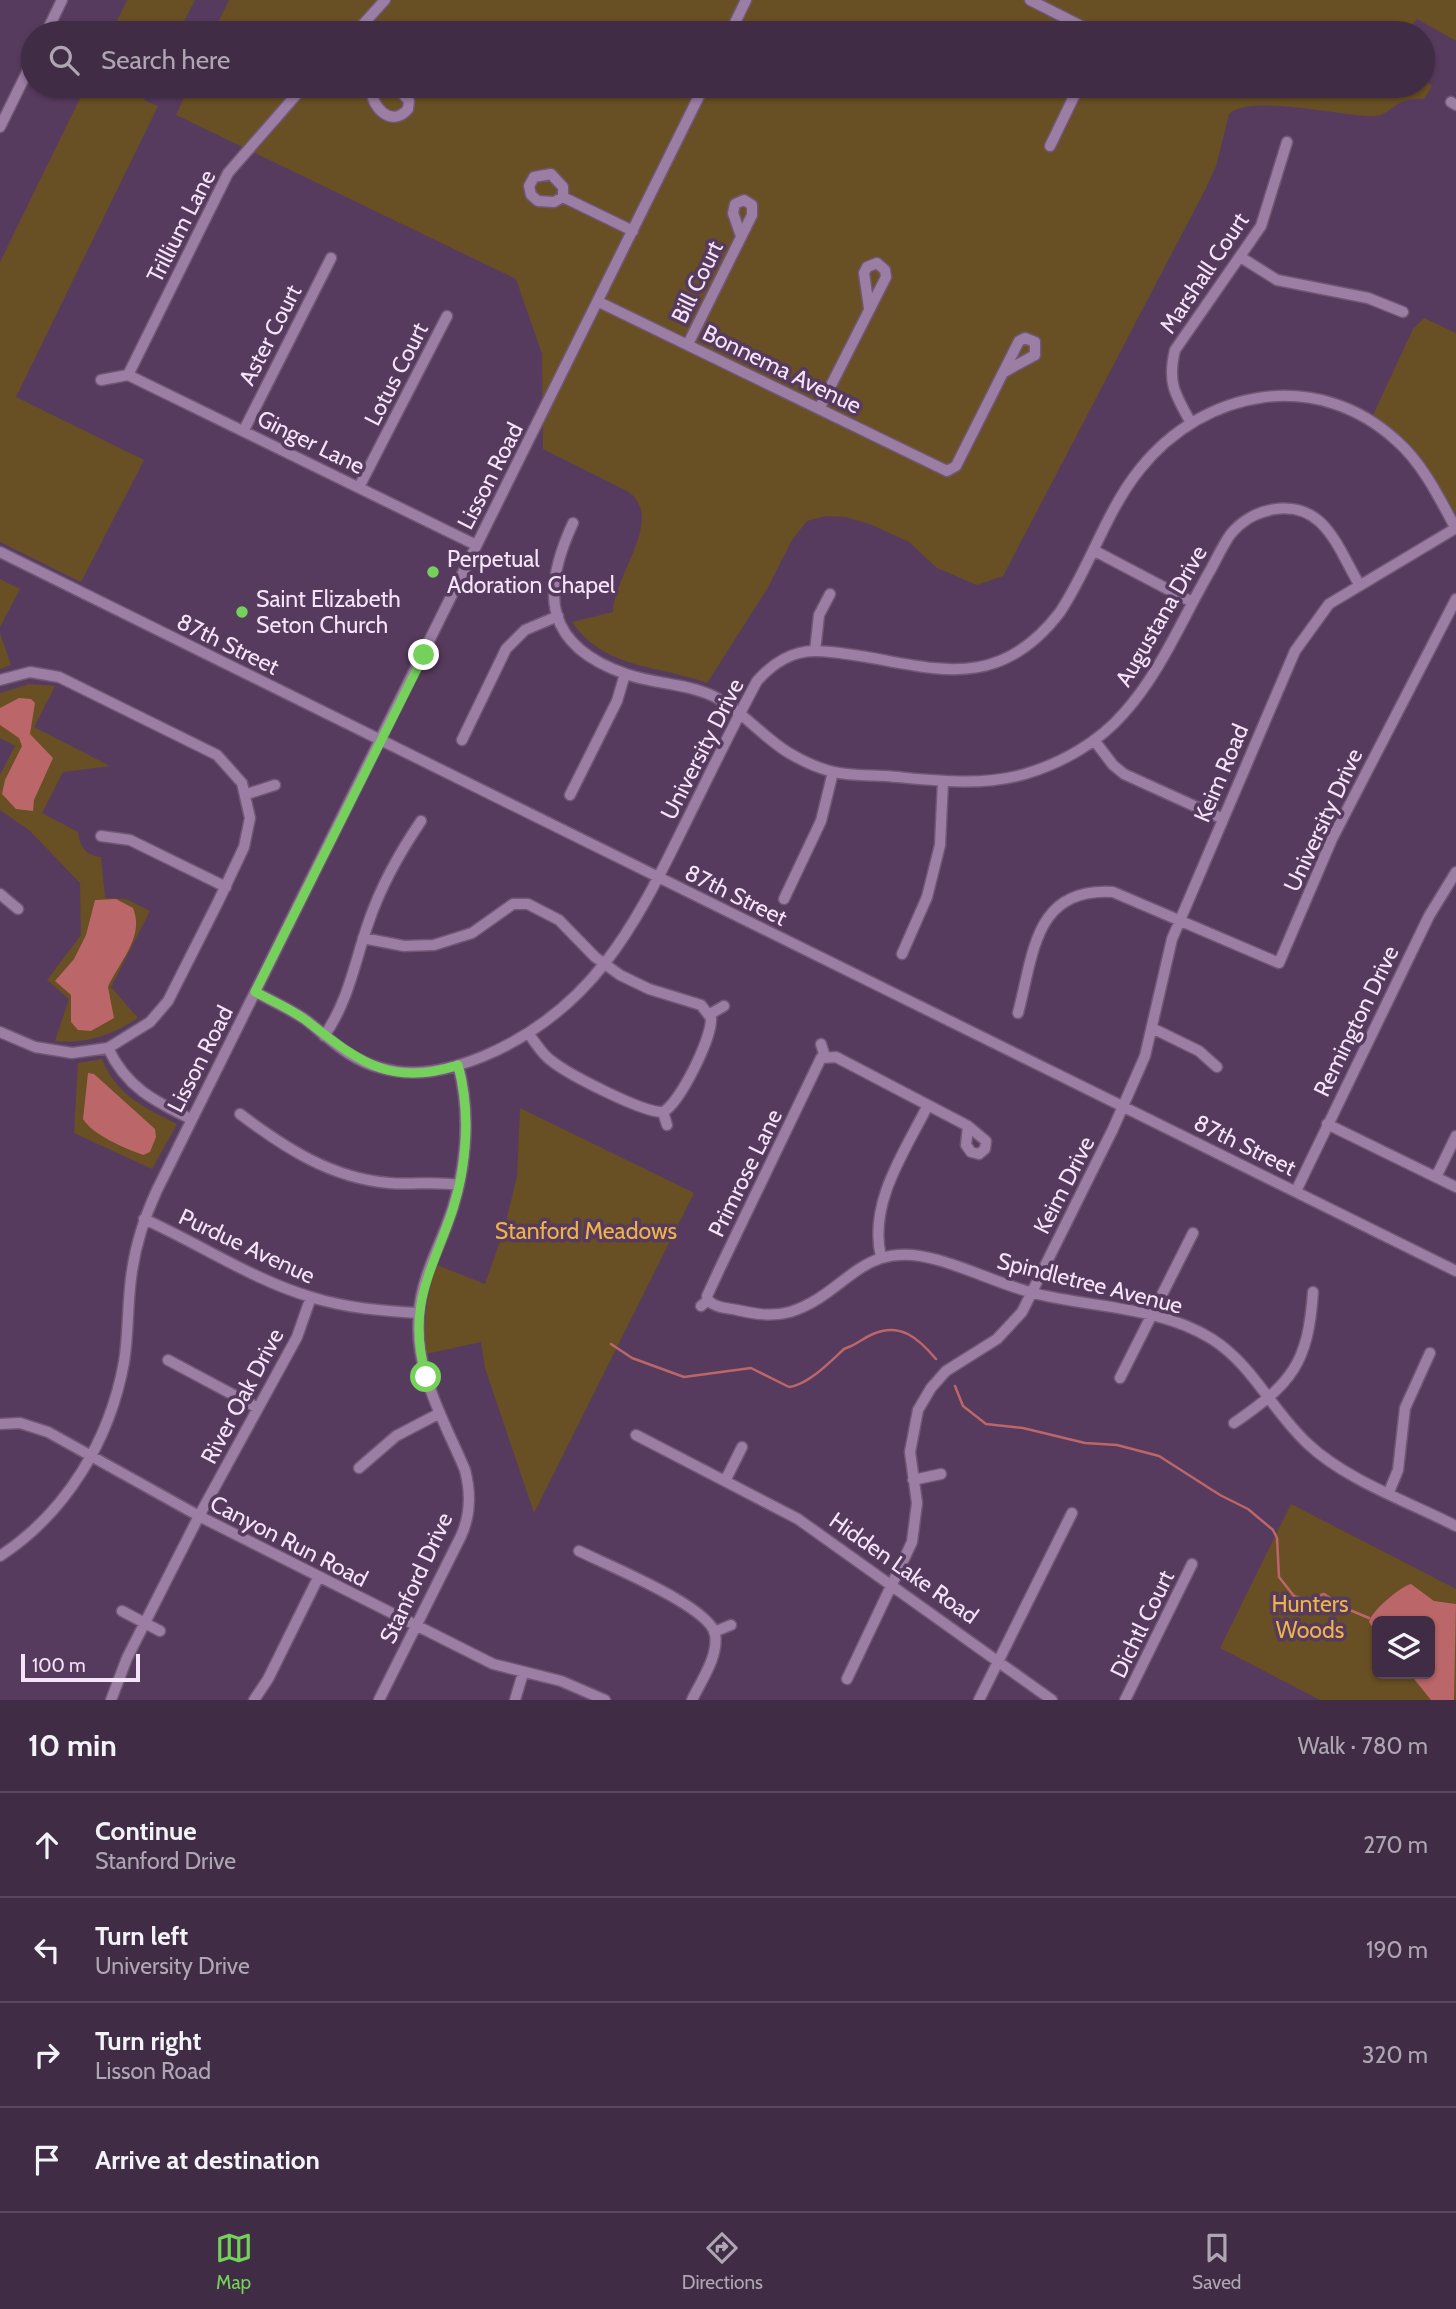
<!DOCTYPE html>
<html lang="en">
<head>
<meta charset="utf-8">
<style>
	body { margin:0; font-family:Cabin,sans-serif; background:#48344d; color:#f1f3f6 }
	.controls { position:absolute; right:21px; bottom:21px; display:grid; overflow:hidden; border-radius:10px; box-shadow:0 2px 5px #0004 }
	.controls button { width:63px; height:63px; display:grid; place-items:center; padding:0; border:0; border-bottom:2px solid #5a485f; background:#412c46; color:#f1f3f6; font:35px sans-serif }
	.scale { position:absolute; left:21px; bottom:18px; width:119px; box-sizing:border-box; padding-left:7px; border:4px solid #f5e4f9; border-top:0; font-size:19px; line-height:24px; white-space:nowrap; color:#f5e4f9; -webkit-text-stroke:5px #573b5e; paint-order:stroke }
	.stop { position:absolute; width:21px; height:21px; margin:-16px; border:5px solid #74d25b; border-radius:50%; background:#fff }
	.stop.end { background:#74d25b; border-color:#fff; box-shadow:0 2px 7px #0008 }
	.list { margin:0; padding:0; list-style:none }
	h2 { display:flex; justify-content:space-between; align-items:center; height:91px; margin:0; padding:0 28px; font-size:30px }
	h2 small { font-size:23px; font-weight:400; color:#aea7b3 }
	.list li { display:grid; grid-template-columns:46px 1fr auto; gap:21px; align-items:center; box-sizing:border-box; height:105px; padding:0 28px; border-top:2px solid #5a485f }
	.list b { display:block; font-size:26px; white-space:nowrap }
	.list p { margin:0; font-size:23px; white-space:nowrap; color:#aea7b3 }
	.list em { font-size:23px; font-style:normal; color:#aea7b3 }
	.icon { flex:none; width:38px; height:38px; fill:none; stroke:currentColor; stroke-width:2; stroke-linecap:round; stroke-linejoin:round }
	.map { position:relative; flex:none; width:1456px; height:1700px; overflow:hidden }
	.search { position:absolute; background:#412c46; box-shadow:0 2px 5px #0004; left:21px; right:21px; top:21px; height:77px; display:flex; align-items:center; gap:18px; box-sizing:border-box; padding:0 24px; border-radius:38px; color:#aea7b3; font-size:26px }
	.sheet { height:511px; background:#412c46 }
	nav { display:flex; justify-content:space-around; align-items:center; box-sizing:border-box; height:98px; border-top:2px solid #5a485f; background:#412c46; font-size:19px; color:#aea7b3 }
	nav a { display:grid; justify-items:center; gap:4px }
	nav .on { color:#74d25b }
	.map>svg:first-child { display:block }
</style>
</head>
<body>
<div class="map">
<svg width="1456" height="1700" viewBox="0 0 1456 1700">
	<rect width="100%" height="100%" fill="#573b5e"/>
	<path fill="#684f24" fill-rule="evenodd" d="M 127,0 L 195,0 L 178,33 L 111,33 Z
		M 229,0 L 1456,0 L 1456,41 L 1417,19 L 1406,33 L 213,33 Z
		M 1423,78 L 1432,86 L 1424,99 C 1394,97 1392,115 1375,116 C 1342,117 1253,93 1229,114 L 1216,166 L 1205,190 L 1003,576 L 977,585 L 937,568 L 909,542 L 872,525 L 846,517 L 826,516 L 807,521 L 792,540 L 767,589 L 707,683 C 658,665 604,669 572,622 L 613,612 C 613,576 667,517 627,491 L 543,449 L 542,354 L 516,279 L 176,115 L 189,86 L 1423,86 Z
		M 86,86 L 151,86 L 144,100 L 158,106 L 16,397 L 144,460 L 81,582 L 0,542 L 0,262 Z
		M 1424,318 L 1456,333 L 1456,514 L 1420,459 L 1398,434 L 1373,415 L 1413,329 Z
		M 0,579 L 20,589 L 0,627 Z
		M 0,633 L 11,665 L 0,669 Z
		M 29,684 L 55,686 L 34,727 L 110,766 L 63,772 L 42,813 L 78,832 C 80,847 85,855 101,857 L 105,898 L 126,899 L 150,911 L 111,987 L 138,1018 C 112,1035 87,1044 55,1041 L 69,999 L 47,980 L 81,935 L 80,883 L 29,830 L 0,810 L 0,775 L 15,746 L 0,738 L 0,693 Z
		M 102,1059 C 116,1095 145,1108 177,1124 L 152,1169 L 74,1133 L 78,1063 Z
		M 520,1108 L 694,1193 L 534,1513 L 485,1368 L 481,1342 L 426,1354 C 423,1322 426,1295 437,1265 L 485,1284 L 504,1230 L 517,1176 Z
		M 1291,1504 L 1456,1589 L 1456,1700 L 1320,1700 L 1220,1648 ZM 1377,1621 L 1430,1621 L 1430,1674 L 1377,1674 Z"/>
	<path fill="#bb6668" d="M 19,698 L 31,699 L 35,703 L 30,734 L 53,758 L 34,800 L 33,811 L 16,809 L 2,794 L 5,780 L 22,746 L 19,738 L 0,725 L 0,708 Z
		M 116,899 L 133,908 C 145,937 119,962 108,987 L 114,1018 L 91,1031 L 78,1030 L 71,1022 L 71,995 L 55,981 L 74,959 L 86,935 L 95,900 Z
		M 88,1073 L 94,1074 L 155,1129 L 156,1137 L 150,1152 L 143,1155 C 124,1148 93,1135 83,1119 Z
		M 1411,1584 L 1434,1601 L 1456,1604 L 1454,1700 L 1431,1700 L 1410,1674 L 1430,1674 L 1430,1621 L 1377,1621 L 1377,1634 L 1369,1622 C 1371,1612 1399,1587 1411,1584 Z"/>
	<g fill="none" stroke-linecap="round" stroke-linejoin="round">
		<path stroke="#bb6668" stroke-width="2.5" d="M 611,1344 L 632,1358 L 684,1377 L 751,1368 L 789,1387 C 808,1385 831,1361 844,1349 C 859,1344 861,1339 873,1334 C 901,1322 919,1339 936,1359
			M 955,1386 L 963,1406 L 986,1424 L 1023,1428 L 1085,1443 L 1117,1445 L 1159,1456 L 1220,1495 L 1248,1509 L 1273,1530 L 1277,1538 L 1279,1577 L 1294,1596 L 1306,1600 L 1324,1594 L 1345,1608 L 1369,1618"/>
		<g stroke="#705875" stroke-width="13">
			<path id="minor" d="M 1030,0 L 1095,33
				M 46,33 L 62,0
				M 355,33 L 385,0
				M 730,33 L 746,0
				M 371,86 C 370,106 391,129 408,109 L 409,101 L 396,86
				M 1451,102 L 1456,105
				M 0,127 L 33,60
				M 1050,146 L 1079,86
				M 563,197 L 563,187 L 551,174 L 534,177 L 529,186 L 531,195 L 538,201 L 554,202 L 563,197 L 633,231
				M 1242,258 L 1277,280 L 1368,298 L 1403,312
				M 599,302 L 947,471 L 956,466 L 1019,341 L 1025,338 L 1035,342 L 1035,355 L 1004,372
				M 688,344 L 752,215 L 752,205 L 744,200 L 735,204 L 733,213 L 741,236
				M 128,375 L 476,545
				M 128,375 L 228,173 L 304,86
				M 101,380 L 128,375
				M 819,409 L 886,277 L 885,270 L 877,263 L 867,267 L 864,273 L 869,308
				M 1191,423 C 1175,394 1167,383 1175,350 L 1261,226 L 1287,142
				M 244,430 L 331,258
				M 359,487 L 447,316
				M 573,523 C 540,594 545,646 626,674 C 654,684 685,683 713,696 C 742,710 761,736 789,753 C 801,760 815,767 830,771 C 847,776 867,775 886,776 C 932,780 979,787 1025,774 C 1062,763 1099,742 1124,713 C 1161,672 1183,617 1211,569 C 1217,558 1223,545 1230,535 C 1251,508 1294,498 1320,522 C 1337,538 1347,564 1359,584
				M 1095,551 L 1192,602
				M 0,552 L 1456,1271
				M 815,651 L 819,615 L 830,594
				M 0,680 L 30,672 L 59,677 L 217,755 L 242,783 L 250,818 L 244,847 L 218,902 L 168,1001 L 150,1022 L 108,1048 L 72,1053 L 35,1047 L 0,1032
				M 462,740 L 506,649 L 525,630 L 558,616
				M 1094,740 L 1113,765 L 1124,774 L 1223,819
				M 247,794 L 275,785
				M 570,795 L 617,701 L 625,674
				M 101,836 L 130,840 L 226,887
				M 0,894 L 18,909
				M 784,899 L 821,821 L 833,772
				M 363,938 L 404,946 L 434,945 L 472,933 L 513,904 L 528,904 L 559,920 L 595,957 L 620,975 L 649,989 L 701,1005 L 711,1018 C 712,1038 680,1103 663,1112 C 643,1113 570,1075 553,1062 C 542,1055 536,1043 528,1033
				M 902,954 L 927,897 L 940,845 L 943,781
				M 255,992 C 272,1001 290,1009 306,1020 C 330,1039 350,1060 381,1068 C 416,1078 450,1070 484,1056 C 590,1011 633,930 681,832 C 706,782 730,731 757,681 C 772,664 793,650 817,651 C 910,655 987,708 1060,612 C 1090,567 1106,511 1140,469 C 1205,388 1318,368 1397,441 C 1423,464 1440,499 1456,529
				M 1018,1013 C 1034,953 1034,887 1113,892 L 1279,963 L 1332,839 L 1456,599
				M 710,1014 L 724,1006
				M 1152,1028 L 1199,1051 L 1217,1067
				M 324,1036 C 349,1001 355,960 369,921 C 381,886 400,852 421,821
				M 821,1044 L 825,1057
				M 108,1048 C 126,1087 154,1101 191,1119
				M 663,1112 L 667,1125
				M 240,1114 C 285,1148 331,1178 389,1183 C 412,1185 436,1181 459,1185
				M 1327,1124 L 1456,1187
				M 1436,1177 L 1456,1136
				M 1296,1191 L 1429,916 L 1456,872
				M 144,1219 C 200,1244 253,1280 311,1297 C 346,1308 382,1311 419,1313
				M 881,1257 C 868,1203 905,1151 928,1105
				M 708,1300 C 715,1308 727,1308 737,1310 C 755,1314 772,1317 790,1312 C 849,1293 861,1237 938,1260 C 970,1269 1000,1284 1033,1293 C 1092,1308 1159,1306 1212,1339 C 1254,1366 1272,1411 1308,1444 C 1346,1480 1409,1502 1456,1526
				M 701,1306 L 708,1300 L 707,1296 L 720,1268 L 821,1058 L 836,1057 L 968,1126 L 966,1145 L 971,1152 L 979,1154 L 985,1149 L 986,1141 L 968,1126
				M 168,1360 L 258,1408
				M 1120,1378 L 1193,1233
				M 1234,1423 C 1292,1383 1308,1364 1313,1292
				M 0,1424 L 20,1423 L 48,1432 L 199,1516 L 493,1664 L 561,1681 L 605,1700
				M 636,1435 L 798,1519 L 1052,1700
				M 359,1468 L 396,1436 L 440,1413
				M 726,1479 L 742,1447
				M 913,1480 L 941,1474
				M 1389,1492 L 1398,1470 L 1405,1408 L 1430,1353
				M 579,1551 C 607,1565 709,1606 715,1634 C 719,1656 701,1681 692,1700
				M 0,1556 C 66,1513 110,1440 124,1362 C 129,1332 127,1302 132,1271 C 136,1243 145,1216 157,1190 L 704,86
				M 122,1611 L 160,1631
				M 714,1632 L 731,1625
				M 847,1679 L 912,1542 L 917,1503 L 910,1452 L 918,1410 L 931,1388 L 946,1371 L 997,1339 L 1022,1312 L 1113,1129 L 1145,1056 L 1172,939 L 1295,651 L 1329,604 L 1456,528
				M 111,1700 L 127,1658 L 199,1516 L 297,1337 L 311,1297
				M 254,1700 L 268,1679 L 318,1578
				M 379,1700 L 461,1536 C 471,1514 471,1493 465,1470 C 444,1420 413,1369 419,1313 C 421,1282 435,1255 446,1227 C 466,1177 472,1117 458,1065
				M 515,1700 L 523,1673
				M 979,1700 L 1072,1513
				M 1125,1700 L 1192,1564"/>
		</g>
		<use href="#minor" stroke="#9c7da4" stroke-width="10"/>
	</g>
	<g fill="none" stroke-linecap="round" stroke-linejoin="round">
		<path stroke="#74d25b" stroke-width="9" d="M 424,655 L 255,992 C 273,1001 291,1009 307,1021 C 358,1060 389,1088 458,1065 C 471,1112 467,1166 452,1212 C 430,1276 407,1306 426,1377"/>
	</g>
	<g fill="#74d25b" stroke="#573b5e" stroke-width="2.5">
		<circle cx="433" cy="572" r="7"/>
		<circle cx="242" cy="612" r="7"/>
	</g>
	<g text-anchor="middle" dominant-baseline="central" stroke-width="7" stroke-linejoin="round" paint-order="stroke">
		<g font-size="23" fill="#f5e4f9" stroke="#573b5e">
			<text transform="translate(181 226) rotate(-63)">Trillium Lane</text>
			<text transform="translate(1204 273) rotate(-56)">Marshall Court</text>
			<text transform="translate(697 282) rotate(-64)">Bill Court</text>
			<text transform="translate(270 335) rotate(-63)">Aster Court</text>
			<text transform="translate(782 369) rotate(26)">Bonnema Avenue</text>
			<text transform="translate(396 374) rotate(-63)">Lotus Court</text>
			<text transform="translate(311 442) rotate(26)">Ginger Lane</text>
			<text transform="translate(490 476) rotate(-63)">Lisson Road</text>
			<text transform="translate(1161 616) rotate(-60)">Augustana Drive</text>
			<text transform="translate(228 644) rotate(26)">87th Street</text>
			<text transform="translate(702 749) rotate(-63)">University Drive</text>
			<text transform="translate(1221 773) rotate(-67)">Keim Road</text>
			<text transform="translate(1323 820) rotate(-65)">University Drive</text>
			<text transform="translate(736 895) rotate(26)">87th Street</text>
			<text transform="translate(1356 1021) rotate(-64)">Remington Drive</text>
			<text transform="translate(200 1059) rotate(-63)">Lisson Road</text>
			<text transform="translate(1245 1145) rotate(26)">87th Street</text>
			<text transform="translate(745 1173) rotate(-64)">Primrose Lane</text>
			<text transform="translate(1064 1185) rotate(-63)">Keim Drive</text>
			<text transform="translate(247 1246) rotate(25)">Purdue Avenue</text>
			<text transform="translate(1090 1283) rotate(14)">Spindletree Avenue</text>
			<text transform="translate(242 1396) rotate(-62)">River Oak Drive</text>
			<text transform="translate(289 1541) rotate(27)">Canyon Run Road</text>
			<text transform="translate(904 1568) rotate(35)">Hidden Lake Road</text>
			<text transform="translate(416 1578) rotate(-65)">Stanford Drive</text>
			<text transform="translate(1142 1624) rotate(-64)">Dichtl Court</text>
		</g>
		<g font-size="23" fill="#f5e4f9" stroke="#573b5e" text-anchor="start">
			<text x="447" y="559">Perpetual<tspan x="447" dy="26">Adoration Chapel</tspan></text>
			<text x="256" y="599">Saint Elizabeth<tspan x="256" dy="26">Seton Church</tspan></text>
		</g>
		<g font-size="23" fill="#efb447" stroke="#573b5e">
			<text x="586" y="1231">Stanford Meadows</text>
			<text x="1310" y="1604">Hunters<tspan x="1310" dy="26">Woods</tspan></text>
		</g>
	</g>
</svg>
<div class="controls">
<button><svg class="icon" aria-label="layers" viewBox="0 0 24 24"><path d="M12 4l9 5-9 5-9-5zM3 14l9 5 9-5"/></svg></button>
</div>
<div class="scale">100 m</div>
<div class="stop" style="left:426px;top:1377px"></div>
<div class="stop end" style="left:424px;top:655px"></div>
<div class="search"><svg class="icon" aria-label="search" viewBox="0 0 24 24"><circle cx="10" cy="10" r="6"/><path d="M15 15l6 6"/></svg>Search here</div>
</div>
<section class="sheet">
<h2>10 min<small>Walk · 780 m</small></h2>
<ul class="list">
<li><svg class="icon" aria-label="ahead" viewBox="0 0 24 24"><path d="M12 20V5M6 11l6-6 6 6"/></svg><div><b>Continue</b><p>Stanford Drive</p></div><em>270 m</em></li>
<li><svg class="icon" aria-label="left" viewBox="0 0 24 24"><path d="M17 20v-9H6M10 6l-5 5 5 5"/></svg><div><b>Turn left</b><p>University Drive</p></div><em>190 m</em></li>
<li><svg class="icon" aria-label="right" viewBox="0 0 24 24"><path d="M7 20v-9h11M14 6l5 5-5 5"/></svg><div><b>Turn right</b><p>Lisson Road</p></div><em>320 m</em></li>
<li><svg class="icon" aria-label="arrive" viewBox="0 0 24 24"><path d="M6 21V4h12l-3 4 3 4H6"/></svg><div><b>Arrive at destination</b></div></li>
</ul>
</section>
<nav>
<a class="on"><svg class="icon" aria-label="map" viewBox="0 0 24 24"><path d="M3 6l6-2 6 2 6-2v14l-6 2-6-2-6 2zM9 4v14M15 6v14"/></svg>Map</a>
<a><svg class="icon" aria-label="directions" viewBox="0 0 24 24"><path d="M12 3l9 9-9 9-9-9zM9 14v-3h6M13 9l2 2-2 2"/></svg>Directions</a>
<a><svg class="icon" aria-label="saved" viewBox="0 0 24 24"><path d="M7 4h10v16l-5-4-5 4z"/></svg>Saved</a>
</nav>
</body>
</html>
